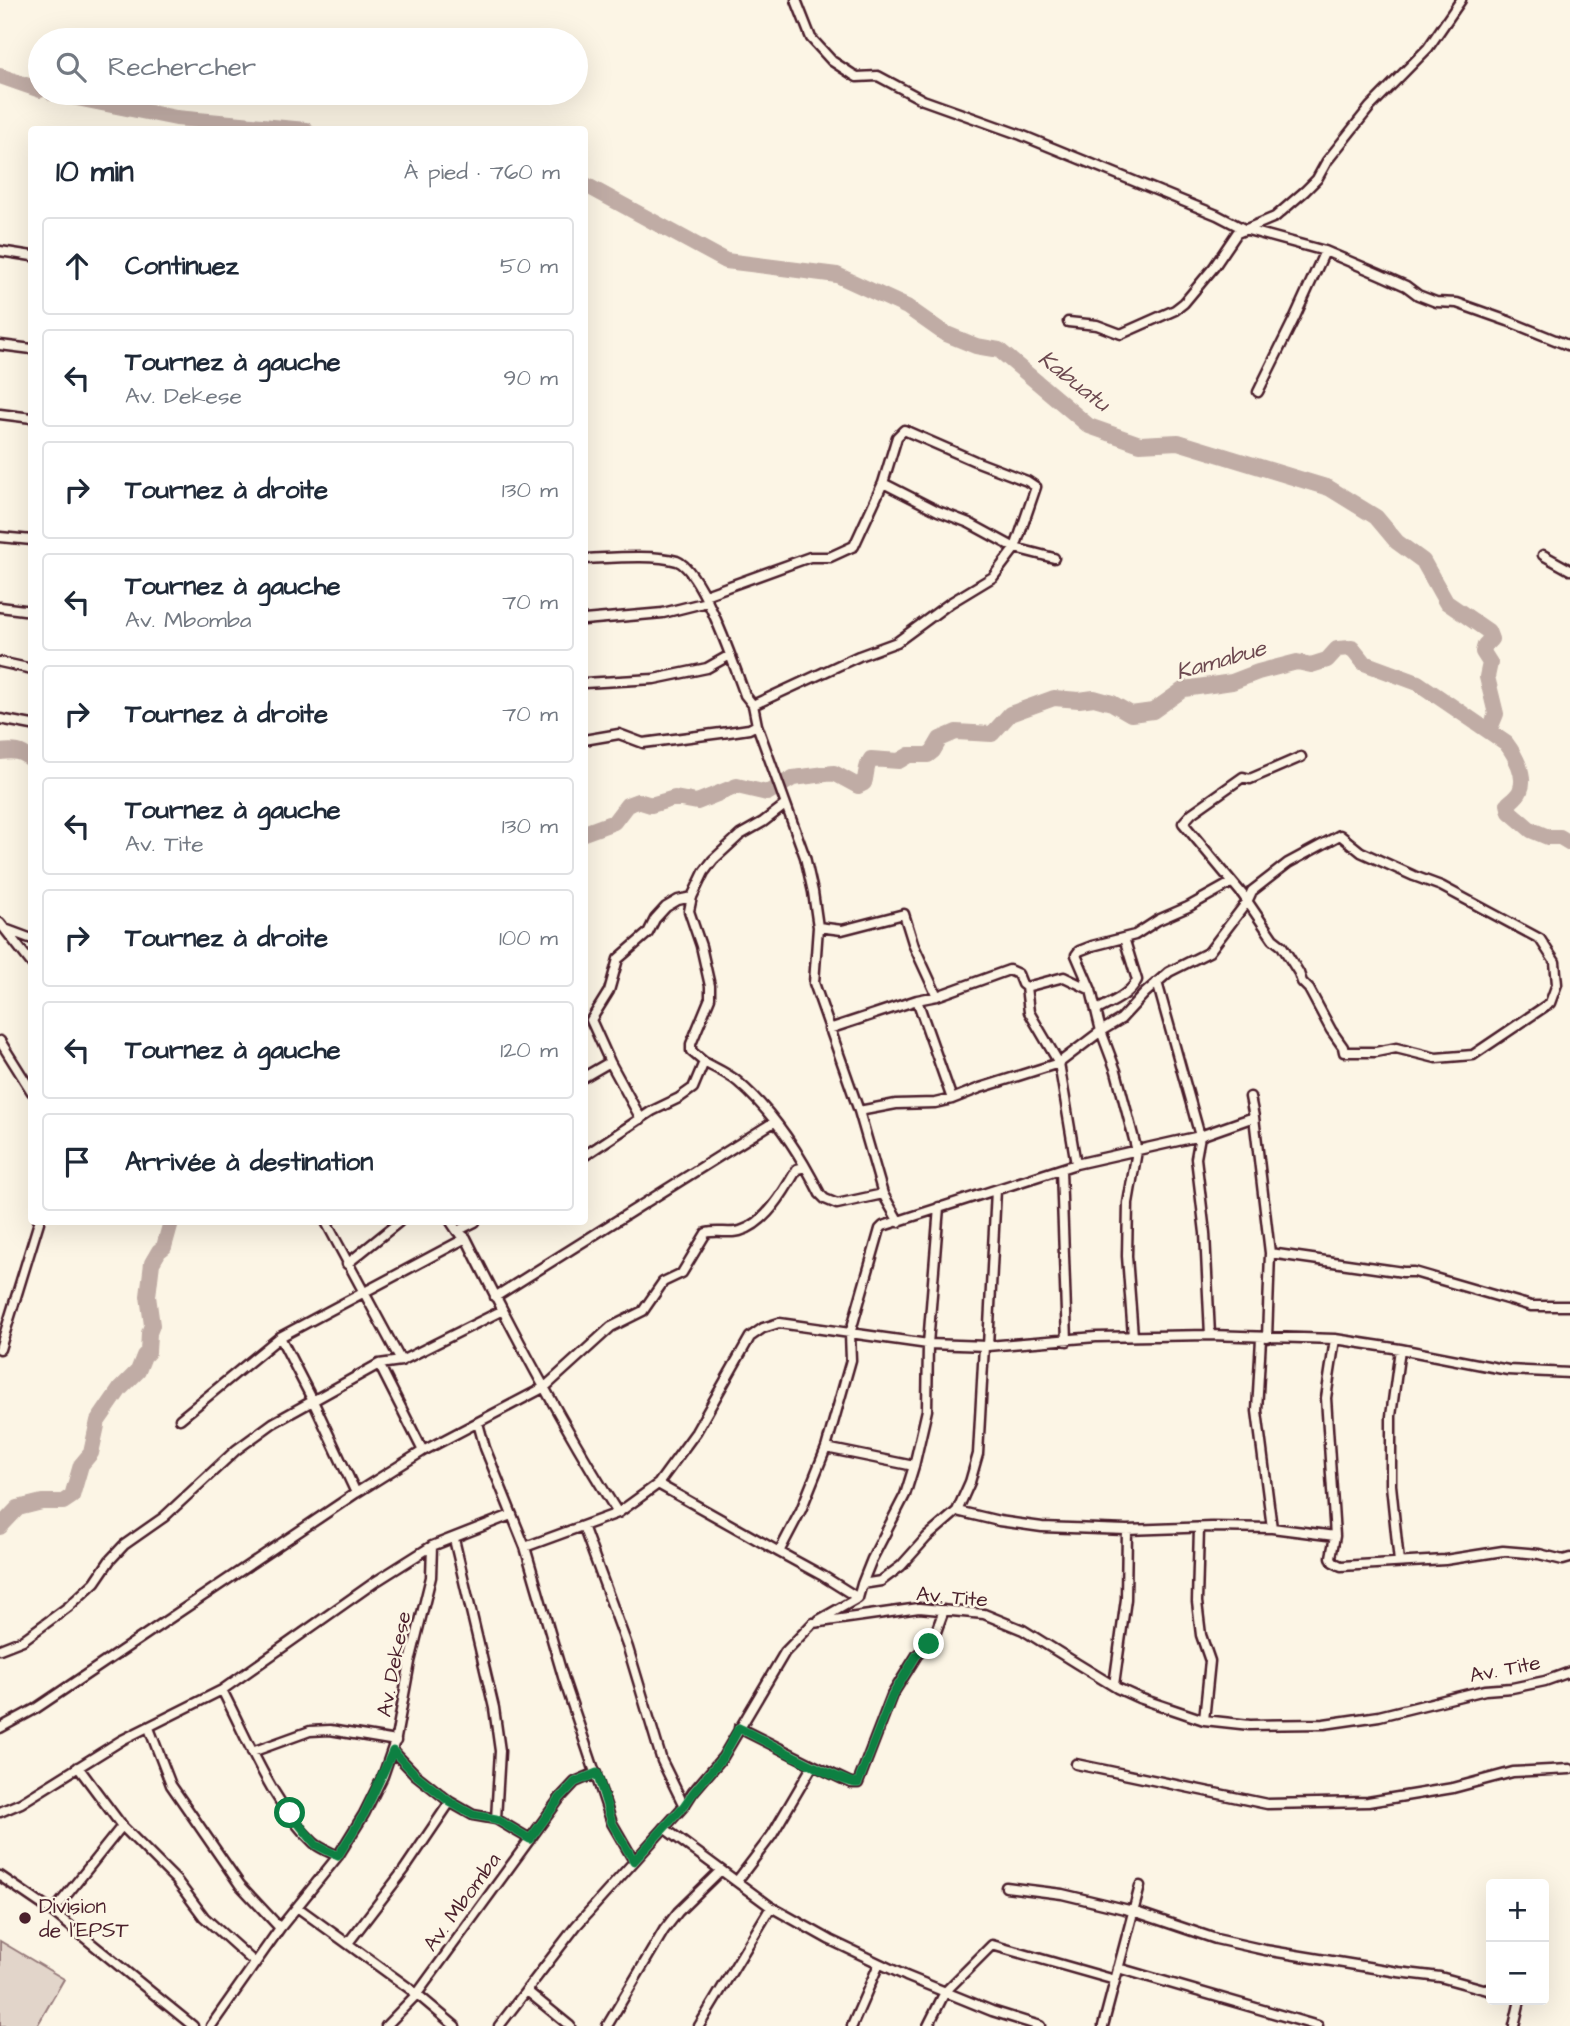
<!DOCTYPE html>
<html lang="fr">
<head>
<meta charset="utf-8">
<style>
	body { margin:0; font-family:"Architects Daughter",sans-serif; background:#f2f2f3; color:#1f2937 }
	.controls { position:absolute; right:21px; bottom:21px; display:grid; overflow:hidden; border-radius:7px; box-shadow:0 7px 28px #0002 }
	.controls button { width:63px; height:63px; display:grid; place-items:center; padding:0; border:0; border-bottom:2px solid #e0e1e3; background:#fff; color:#1f2937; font:35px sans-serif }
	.stop { position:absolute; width:21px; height:21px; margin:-16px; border:5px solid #0b8043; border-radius:50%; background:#fff }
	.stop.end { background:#0b8043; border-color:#fff; box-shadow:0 2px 7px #0008 }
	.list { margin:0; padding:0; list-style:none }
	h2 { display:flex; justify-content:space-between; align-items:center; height:91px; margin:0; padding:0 28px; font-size:30px }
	h2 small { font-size:23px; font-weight:400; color:#747a83 }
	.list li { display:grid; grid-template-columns:46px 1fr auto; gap:21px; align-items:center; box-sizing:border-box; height:98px; margin:0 14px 14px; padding:0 14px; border:2px solid #e0e1e3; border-radius:7px }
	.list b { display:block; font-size:26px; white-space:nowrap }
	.list p { margin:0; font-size:23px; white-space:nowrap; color:#747a83 }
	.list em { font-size:23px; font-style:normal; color:#747a83 }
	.icon { flex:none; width:38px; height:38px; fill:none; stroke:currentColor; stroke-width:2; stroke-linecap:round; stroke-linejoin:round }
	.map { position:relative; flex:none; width:1570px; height:2026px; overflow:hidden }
	.search { position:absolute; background:#fff; box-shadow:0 7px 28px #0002; left:28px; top:28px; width:560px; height:77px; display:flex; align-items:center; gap:18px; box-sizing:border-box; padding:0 24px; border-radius:38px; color:#747a83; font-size:26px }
	.panel { position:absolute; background:#fff; box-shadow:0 7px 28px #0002; left:28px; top:126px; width:560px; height:1099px; border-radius:7px }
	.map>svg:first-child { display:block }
</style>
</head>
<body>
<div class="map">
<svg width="1570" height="2026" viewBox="0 0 1570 2026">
	<rect width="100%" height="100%" fill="#fcf5e5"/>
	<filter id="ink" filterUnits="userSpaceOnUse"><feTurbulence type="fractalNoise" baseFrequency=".0143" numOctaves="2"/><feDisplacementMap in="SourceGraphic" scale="14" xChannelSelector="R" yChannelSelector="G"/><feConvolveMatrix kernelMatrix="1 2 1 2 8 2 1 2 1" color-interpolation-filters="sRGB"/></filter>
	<g filter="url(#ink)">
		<path fill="#e2d5ca" stroke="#967a7a" stroke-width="2" d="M 0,1941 L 64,1979 L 37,2026 L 0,2026 Z"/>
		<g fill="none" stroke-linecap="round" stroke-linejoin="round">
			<path stroke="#c0aca5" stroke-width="16" d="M 0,76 L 40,90
				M 52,93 L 176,118 L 306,130
				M 584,184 L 726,261 L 837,275 L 907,307 L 944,333 L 976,346 L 999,350 L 1089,426 L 1140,444 L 1178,442 L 1329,488 L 1376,517 L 1397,542 L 1423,561 L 1446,602 L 1488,631 L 1491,639 L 1485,645 L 1483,652 L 1490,663 L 1487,677 L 1496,714 L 1489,731
				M 0,752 C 14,750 21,751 32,760
				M 584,833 L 614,822 L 627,805 L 638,801 L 651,805 L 675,798 L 697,802 L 737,786 L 767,793 L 793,778 L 834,773 L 858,786 L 864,783 C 867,774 865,767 871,759 L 899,761 L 909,755 L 928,755 L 933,751 L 940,739 L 956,732 L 992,734 L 1010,714 L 1054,698 L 1079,700 L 1094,698 L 1112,703 L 1131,714 L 1153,711 L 1184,689 L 1232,682 L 1258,672 L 1297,662 L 1311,665 L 1327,660 L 1337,649 L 1352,648 L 1364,663 L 1418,683 L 1506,743 C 1515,755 1527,776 1520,791 C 1518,796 1512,800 1508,804 L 1510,812 L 1531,830 L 1548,837 L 1560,837 L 1570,843
				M 0,1527 L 18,1508 L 42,1502 L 63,1502 L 72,1496 L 81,1465 L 91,1453 L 98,1421 L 120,1389 L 138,1371 L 144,1356 L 148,1352 L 149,1333 L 152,1325 L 148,1296 L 152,1263 L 159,1251 L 164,1247 L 171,1222"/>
			<g stroke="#4a1f2b" stroke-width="13">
				<path id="street" d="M 796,0 L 811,38 L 832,61 L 852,74 L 857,77 L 878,76 L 923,100 L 1021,135 L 1217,215 L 1244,229 L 1325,251 L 1379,274 L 1406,286 L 1418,295 L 1436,302 L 1457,303 L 1508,321 L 1570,346
					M 0,251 L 32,256
					M 1068,322 L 1097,325 L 1121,334 L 1175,310 L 1184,303 L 1214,267 L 1237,233 L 1275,217 L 1305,191 L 1317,179 L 1327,161 L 1370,107 L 1428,48 L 1461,0
					M 0,345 L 32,349
					M 1258,392 L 1294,319 L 1325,251
					M 0,414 L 32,418
					M 883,483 L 938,511 L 969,523 L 1015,548 L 1054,558
					M 0,537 L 32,540
					M 1543,555 L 1570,570
					M 584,559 C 610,558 654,554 677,561 C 702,570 735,668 745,695 L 753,705 L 757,725 L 805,857 L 813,892 L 818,927 L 814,983 L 859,1111 L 883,1194 L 899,1222
					M 705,595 L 810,557 L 830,557 L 854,546 L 883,483 L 897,437 L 904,430 L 975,461 L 1027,481 L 1036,487 L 1015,548 L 993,577 L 950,603 L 897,642 L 859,656 L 753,705
					M 0,607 L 32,611
					M 584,620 L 663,613 L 707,602
					M 0,662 L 32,669
					M 584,683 L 654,679 L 707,668 L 730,655
					M 0,719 L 32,725
					M 584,740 L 619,734 L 643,743 L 729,732 L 749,729 L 757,725
					M 0,923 L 32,964
					M 818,927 L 842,930 L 904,914 L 914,946 L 937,996
					M 5,929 L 32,939
					M 1157,982 L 1200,1136 L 1196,1158 L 1205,1233 L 1210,1335
					M 1026,987 L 1029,1012 L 1059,1063 L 1076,1164
					M 917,1000 L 952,1099
					M 1097,1010 C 1110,1003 1130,995 1137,980 L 1124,938
					M 829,1029 L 917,1000 L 937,996 L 1009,970 L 1018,974 L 1022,984 L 1026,987 L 1064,977 L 1091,990
					M 0,1041 L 32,1092
					M 704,1062 C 715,1068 729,1074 738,1082 C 772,1111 800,1154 820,1194 L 825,1199 L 837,1204 L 883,1194
					M 584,1077 L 610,1062
					M 859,1111 L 896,1104 L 935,1103 L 952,1099 L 980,1088 L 1059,1063 L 1101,1031 L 1121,1019 L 1145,993 L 1169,972 L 1209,952 L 1247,902 L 1252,891 L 1288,863 L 1340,835 L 1361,852 L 1414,876 L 1441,886 L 1540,939 L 1555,962 L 1557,984 L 1550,1003 L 1473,1055 L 1436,1058 L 1396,1048 L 1376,1052 L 1344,1052 L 1343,1047 L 1331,1030 L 1309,989 L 1302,982 L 1299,973 L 1282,946 L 1273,939 L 1243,895 L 1183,823 L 1192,813 L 1243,777 L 1250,779 L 1301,757
					M 1254,1117 L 1270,1253 L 1267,1338
					M 641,1119 L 610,1062 L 591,1020 L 609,991 L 618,959 L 648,933 L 655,919 L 666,907 L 678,900 L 692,897
					M 584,1156 L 652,1111 L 679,1098 L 693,1088 L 704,1062 L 691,1051 L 691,1044 L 710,998 L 710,986 L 701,946 L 689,911 L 692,897 L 704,872 L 713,860 L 740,835 L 763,822 L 785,805
					M 1061,1170 L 1067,1341
					M 326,1222 L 401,1361
					M 451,1222 L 457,1231 L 466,1238 C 513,1332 562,1425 618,1513
					M 457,1231 L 475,1222
					M 1270,1253 L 1403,1272 L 1414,1272 L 1531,1306 L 1570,1306
					M 347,1264 L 399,1222
					M 495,1297 L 774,1122
					M 1133,1336 L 1127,1256 L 1128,1203 L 1137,1151 L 1116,1071 L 1101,1031 L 1091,990 L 1076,955 L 1079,951 L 1092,946 L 1135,935 L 1158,920 L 1188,907 L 1231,883
					M 280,1337 L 313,1401 L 356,1493
					M 1261,1338 L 1257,1411 L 1272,1528
					M 1335,1339 L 1326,1398 L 1335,1536 L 1331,1557 L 1333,1562 L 1341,1566 L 1445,1560 L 1503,1551 L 1539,1554 L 1563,1560 L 1570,1558
					M 988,1346 L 996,1190
					M 0,1349 L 39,1222
					M 379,1364 L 423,1451
					M 180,1419 L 280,1337 L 466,1238
					M 478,1423 L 485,1448 L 525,1547 L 563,1677 L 612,1823 L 634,1861
					M 826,1448 L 914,1466
					M 658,1484 L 779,1552
					M 957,1511 L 999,1521 L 1042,1527 L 1127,1530 L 1212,1527 L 1272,1528 L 1335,1536
					M 583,1526 L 628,1648 L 662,1761 L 684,1806
					M 1199,1528 L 1197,1602 L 1201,1635 L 1210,1661 L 1204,1720
					M 454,1539 L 494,1708 L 500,1751 L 496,1819
					M 525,1547 L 618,1513 L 658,1484 L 696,1432 L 750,1337 L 763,1328 L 779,1323 L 928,1344 L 988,1346 L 1096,1337 L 1210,1335 L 1335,1339 L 1400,1349 L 1508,1370 L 1570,1373
					M 1399,1562 L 1391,1485 L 1391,1416 L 1400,1349
					M 862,1584 L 872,1559 L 905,1495 L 914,1466 L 927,1410 L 928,1344 L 939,1207
					M 858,1598 L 823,1576 L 779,1552 L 801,1510 L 826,1448 L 851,1360 L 850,1334 L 880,1229 L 883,1226 L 1076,1164 L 1200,1136 L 1254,1117 L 1250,1097
					M 819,1620 L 858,1598 L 862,1584 L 881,1581 L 901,1566 L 927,1537 L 957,1511 L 970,1482 L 978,1454 L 984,1346
					M 0,1649 L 23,1640 L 68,1607 L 95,1582 L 110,1560 L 124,1545 L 164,1517 L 236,1450 L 273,1423 L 379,1364 L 401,1361 L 501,1311
					M 1114,1685 L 1126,1599 L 1127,1530
					M 222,1690 C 248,1740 272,1804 314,1843 C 321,1849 330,1852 338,1856
					M 0,1728 L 35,1709 L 356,1493 L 423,1451 L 545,1387 L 611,1327 L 643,1311 L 663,1282 L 682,1273 L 706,1233 C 717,1230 730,1234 740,1231 C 766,1224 785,1190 797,1169 L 805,1167
					M 149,1728 L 171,1785 L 240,1885 L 280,1928
					M 393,1751 L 416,1775 L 450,1802 L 473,1815 L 496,1819 L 530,1839
					M 252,1752 L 310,1731 L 330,1730 L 396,1741
					M 1076,1764 L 1267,1804 L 1368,1802 L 1453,1788 L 1513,1772 L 1570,1769
					M 813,1765 L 851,1783 L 858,1783 L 892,1695 L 917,1655 L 933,1640 L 944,1610
					M 78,1767 L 122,1826 L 177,1881 L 204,1917 L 254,1962
					M 0,1812 L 21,1803 L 122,1740 L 222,1690 L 375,1582 L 432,1546 L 511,1515
					M 664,1828 L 771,1907 L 830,1940 L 906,1976 L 992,2011 L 1040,2026
					M 0,1876 L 53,1912 L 193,2026
					M 737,1881 L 772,1835 L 813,1765 L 739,1728
					M 1006,1887 L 1062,1894 L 1133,1911 L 1216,1939 L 1265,1950 L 1398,1972 L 1440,1977 L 1491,1991
					M 297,1907 L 417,1994 L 455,2026
					M 53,1912 L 122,1826
					M 348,1943 L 404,1870 L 450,1802
					M 1118,1968 L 1318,2026
					M 527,1991 L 570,2026
					M 211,2026 L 280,1928 L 338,1856 L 364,1814 L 383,1776 L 396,1738 L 410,1662 L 431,1577 L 432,1546
					M 386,2026 L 417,1994 L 560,1798 L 575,1782 L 596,1773
					M 499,2026 L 576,1926 L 684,1806 L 693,1792 L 723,1757 L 785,1652 L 813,1623 L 919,1608 L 984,1614 L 1023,1630 L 1076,1663 L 1117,1688 L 1139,1698 L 1204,1720 L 1250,1725 L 1324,1724 L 1379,1716 L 1485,1690 L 1512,1688 L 1545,1681 L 1570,1672
					M 607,2026 L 664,1930 L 678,1912 L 721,1870
					M 699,2026 L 771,1907
					M 852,2026 L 879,1964
					M 928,2026 L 945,1992 L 992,1945 L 1115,1980
					M 1103,2026 L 1140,1886
					M 1514,2026 L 1520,2000"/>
			</g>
			<use href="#street" stroke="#fcf5e5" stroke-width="8"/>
		</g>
	</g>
	<g fill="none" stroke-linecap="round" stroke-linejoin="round" filter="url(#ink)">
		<path stroke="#0b8043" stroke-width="9" d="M 290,1813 L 316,1845 L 338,1856 L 364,1814 L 393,1751 L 416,1775 L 450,1802 L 473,1815 L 496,1819 L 530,1839 L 560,1798 L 575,1782 L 597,1773 L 612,1823 L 634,1861 L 684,1806 L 693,1793 L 723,1757 L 739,1728 C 758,1737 844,1785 858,1783 L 892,1696 L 916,1656 L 929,1644"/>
	</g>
	<circle fill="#4a1f2b" stroke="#fcf5e5" stroke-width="2.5" cx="25" cy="1918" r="7"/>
	<g text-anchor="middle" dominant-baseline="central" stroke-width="5" stroke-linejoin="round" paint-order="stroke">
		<g font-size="21" fill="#4a1f2b" stroke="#fcf5e5">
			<text transform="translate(952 1597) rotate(5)">Av. Tite</text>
			<text transform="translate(394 1664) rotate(-79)">Av. Dekese</text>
			<text transform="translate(1505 1669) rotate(-11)">Av. Tite</text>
			<text transform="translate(462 1902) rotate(-54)">Av. Mbomba</text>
		</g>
		<g font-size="21" fill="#4a1f2b" stroke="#fcf5e5" text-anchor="start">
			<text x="39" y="1906">Division<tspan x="39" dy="24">de l'EPST</tspan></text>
		</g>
		<g font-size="23" font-style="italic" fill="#6d4950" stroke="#fcf5e5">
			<text transform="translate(1074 381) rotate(38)">Kabuatu</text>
			<text transform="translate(1221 660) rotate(-16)">Kamabue</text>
		</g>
	</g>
</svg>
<div class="controls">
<button>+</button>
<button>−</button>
</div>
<div class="stop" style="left:290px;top:1813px"></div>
<div class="stop end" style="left:929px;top:1644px"></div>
<div class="search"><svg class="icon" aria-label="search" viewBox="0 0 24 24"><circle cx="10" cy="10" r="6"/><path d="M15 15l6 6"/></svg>Rechercher</div>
<section class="panel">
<h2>10 min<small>À pied · 760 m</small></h2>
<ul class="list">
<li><svg class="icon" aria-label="ahead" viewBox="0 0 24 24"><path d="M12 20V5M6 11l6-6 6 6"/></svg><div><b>Continuez</b></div><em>50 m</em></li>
<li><svg class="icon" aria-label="left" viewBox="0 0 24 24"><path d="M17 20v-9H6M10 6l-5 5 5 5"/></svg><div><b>Tournez à gauche</b><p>Av. Dekese</p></div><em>90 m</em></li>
<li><svg class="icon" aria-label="right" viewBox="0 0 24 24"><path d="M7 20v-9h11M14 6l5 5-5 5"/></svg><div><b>Tournez à droite</b></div><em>130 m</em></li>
<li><svg class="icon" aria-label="left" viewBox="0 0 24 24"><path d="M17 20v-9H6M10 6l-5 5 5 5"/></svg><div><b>Tournez à gauche</b><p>Av. Mbomba</p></div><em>70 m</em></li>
<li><svg class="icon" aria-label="right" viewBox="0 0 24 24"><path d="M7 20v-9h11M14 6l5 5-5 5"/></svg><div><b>Tournez à droite</b></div><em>70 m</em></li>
<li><svg class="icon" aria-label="left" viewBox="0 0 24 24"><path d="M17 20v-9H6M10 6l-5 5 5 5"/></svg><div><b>Tournez à gauche</b><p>Av. Tite</p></div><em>130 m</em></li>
<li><svg class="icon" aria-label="right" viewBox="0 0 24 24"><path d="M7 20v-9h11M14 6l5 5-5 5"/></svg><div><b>Tournez à droite</b></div><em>100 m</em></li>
<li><svg class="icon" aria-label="left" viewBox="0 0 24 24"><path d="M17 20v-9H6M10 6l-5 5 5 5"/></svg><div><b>Tournez à gauche</b></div><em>120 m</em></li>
<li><svg class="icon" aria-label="arrive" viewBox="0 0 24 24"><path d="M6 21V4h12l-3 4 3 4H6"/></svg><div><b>Arrivée à destination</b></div></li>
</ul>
</section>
</div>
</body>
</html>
